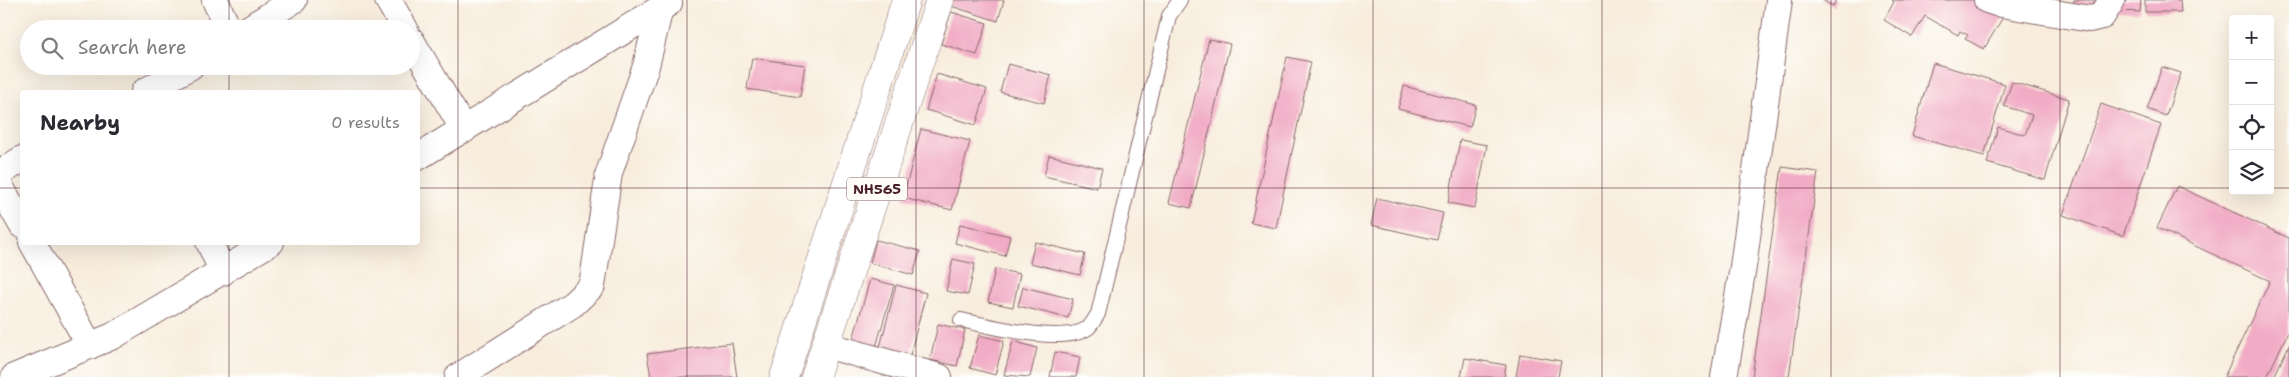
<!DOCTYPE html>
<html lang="en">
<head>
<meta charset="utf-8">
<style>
	body { margin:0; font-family:"Shantell Sans",sans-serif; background:#f7f7f7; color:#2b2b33 }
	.controls { position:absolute; right:15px; top:15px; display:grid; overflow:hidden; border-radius:5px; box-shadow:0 5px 20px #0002 }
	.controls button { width:45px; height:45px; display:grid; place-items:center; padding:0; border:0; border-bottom:1px solid #e1e1e2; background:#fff; color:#2b2b33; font:25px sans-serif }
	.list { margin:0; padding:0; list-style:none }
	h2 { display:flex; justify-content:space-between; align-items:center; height:65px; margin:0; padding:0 20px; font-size:21px }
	h2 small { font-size:16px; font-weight:400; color:#7c7c81 }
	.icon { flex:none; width:28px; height:28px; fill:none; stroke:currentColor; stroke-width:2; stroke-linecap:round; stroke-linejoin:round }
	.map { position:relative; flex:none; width:2289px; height:377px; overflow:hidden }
	.search { position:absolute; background:#fff; box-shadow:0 5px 20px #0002; left:20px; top:20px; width:400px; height:55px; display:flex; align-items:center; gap:12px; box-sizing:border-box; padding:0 18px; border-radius:28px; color:#7c7c81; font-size:19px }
	.panel { position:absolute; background:#fff; box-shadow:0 5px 20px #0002; left:20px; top:90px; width:400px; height:155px; border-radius:5px }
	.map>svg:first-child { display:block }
</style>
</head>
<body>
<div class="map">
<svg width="2289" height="377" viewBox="0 0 2289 377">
	<rect width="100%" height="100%" fill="#fdfcf7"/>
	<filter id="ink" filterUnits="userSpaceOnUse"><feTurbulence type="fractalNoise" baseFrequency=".02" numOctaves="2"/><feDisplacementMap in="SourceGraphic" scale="10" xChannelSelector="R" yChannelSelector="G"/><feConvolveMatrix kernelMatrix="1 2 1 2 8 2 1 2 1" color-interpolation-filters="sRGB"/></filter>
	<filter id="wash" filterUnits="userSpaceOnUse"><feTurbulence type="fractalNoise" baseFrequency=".0096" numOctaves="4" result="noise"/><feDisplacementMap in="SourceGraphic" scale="20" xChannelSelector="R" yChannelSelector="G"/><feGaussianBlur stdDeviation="1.12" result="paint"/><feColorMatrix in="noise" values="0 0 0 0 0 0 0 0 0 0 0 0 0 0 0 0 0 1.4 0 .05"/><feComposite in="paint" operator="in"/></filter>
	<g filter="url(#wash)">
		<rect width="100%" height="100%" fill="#f8eddd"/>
		<g id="blocks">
			<path fill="#f1abc5" d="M 953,0 L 1004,0 L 998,21 L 951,6 Z
				M 1822,0 L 1836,0 L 1833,6 Z
				M 1892,0 L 1974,0 L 2003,17 L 1984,49 L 1965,39 L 1968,35 L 1960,31 L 1958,35 L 1925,16 L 1912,37 L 1884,20 L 1894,2 Z
				M 2074,0 L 2103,0 L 2102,11 L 2073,8 Z
				M 2118,0 L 2141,0 L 2140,12 L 2118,11 Z
				M 2145,0 L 2180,0 L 2181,12 L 2145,12 Z
				M 951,12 L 987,23 L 977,55 L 941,44 Z
				M 1209,39 L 1230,44 L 1191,208 L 1169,203 Z
				M 1287,57 L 1311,62 L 1276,228 L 1251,223 Z
				M 752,58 L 805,65 L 800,97 L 747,89 Z
				M 1933,63 L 2005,84 L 1984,156 L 1912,136 Z
				M 1008,64 L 1051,75 L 1044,103 L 1000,92 Z
				M 2162,67 L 2181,73 L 2166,116 L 2147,109 Z
				M 937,74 L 987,89 L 976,125 L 926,110 Z
				M 2012,82 L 2069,99 L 2045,180 L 1987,163 L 1998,127 L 2025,135 L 2032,115 L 2004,106 Z
				M 1404,86 L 1476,105 L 1470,127 L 1398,109 Z
				M 2101,104 L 2161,125 L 2123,236 L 2063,215 Z
				M 921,129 L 970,141 L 952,210 L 903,198 Z
				M 1460,140 L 1487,145 L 1475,208 L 1448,203 Z
				M 1049,155 L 1102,168 L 1097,188 L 1044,176 Z
				M 1782,167 L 1818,172 L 1789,377 L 1752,377 Z
				M 2177,186 L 2289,238 L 2289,330 L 2267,377 L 2224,377 L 2270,281 L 2157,228 Z
				M 1377,198 L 1443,213 L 1437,240 L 1371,225 Z
				M 960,224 L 1010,236 L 1005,256 L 955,243 Z
				M 876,240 L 920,251 L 913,275 L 870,263 Z
				M 1035,242 L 1085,254 L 1080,275 L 1030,263 Z
				M 953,259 L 975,264 L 968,295 L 946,291 Z
				M 995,269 L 1020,274 L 1013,307 L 988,302 Z
				M 870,279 L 894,285 L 875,350 L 852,343 Z
				M 896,285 L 926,293 L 909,359 L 879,351 Z
				M 1023,287 L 1073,299 L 1068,318 L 1018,306 Z
				M 938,324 L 965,330 L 957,366 L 930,360 Z
				M 979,335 L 1004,341 L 995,375 L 970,368 Z
				M 1013,341 L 1037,348 L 1030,377 L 1004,375 Z
				M 732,343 L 737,377 L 651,377 L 647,354 Z
				M 2289,345 L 2289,377 L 2274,377 Z
				M 1055,352 L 1080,357 L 1076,377 L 1050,377 Z
				M 1520,354 L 1561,361 L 1558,377 L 1516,377 Z
				M 1465,358 L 1506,365 L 1504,377 L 1461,377 Z"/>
		</g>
	</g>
	<g filter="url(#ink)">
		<use href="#blocks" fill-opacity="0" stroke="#876769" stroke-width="1"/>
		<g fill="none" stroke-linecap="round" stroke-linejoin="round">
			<g stroke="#876769" stroke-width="16">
				<path id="service" d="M 961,320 C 989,326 1066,346 1089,327 C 1093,323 1095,318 1098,314 L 1169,16 L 1180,0"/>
			</g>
			<g stroke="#876769" stroke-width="28">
				<path id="minor" d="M 215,0 L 228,29
					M 388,0 L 405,29
					M 1987,0 L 1996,3 L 2090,19 L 2102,16 L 2112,0
					M 248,29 L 294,0
					M 411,40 L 464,130
					M 144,92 L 191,66
					M 418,157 L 669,3
					M 0,173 L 22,159
					M 0,186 L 22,225
					M 32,242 L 90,346
					M 209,242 L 223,272
					M 826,345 L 939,377
					M 14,377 L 113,336 L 271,242
					M 458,377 L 573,304 L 592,286 L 609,173 L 646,66 L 660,8
					M 1724,377 L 1743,267 L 1779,0"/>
			</g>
			<g stroke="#876769" stroke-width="29">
				<path id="trunk" d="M 784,377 L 906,0
					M 815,377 L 940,0"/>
			</g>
			<use href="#service" stroke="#fff" stroke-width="14"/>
			<use href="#minor" stroke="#fff" stroke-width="26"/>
			<use href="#trunk" stroke="#fff" stroke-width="28"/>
		</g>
	</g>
	<path fill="none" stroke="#4a1f2b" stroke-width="1" stroke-opacity="0.55" d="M 229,0 L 229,29M 458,0 L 458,377M 687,0 L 687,377M 916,0 L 916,377M 1144,0 L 1144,377M 1373,0 L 1373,377M 1602,0 L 1602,377M 1831,0 L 1831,377M 2060,0 L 2060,377M 229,66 L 229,92M 0,188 L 22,188M 418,188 L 2233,188M 2270,188 L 2289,188M 229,242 L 229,377"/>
	<g text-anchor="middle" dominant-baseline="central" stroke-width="5" stroke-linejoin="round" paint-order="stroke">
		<rect fill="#fdfcf7" stroke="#806168" stroke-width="1" x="847" y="177.5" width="60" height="23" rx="4"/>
		<g font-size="14" font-weight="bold" fill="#4a1f2b">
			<text x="877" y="189">NH565</text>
		</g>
	</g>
</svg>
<div class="controls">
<button>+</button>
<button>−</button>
<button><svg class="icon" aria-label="locate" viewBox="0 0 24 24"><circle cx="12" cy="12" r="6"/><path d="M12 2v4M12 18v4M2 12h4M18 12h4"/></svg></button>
<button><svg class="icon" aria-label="layers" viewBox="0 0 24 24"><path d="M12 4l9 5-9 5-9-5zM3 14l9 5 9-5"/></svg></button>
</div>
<div class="search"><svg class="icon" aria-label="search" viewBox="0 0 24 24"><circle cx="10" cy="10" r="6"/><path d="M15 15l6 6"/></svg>Search here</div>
<section class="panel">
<h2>Nearby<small>0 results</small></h2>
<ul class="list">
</ul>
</section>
</div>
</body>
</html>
